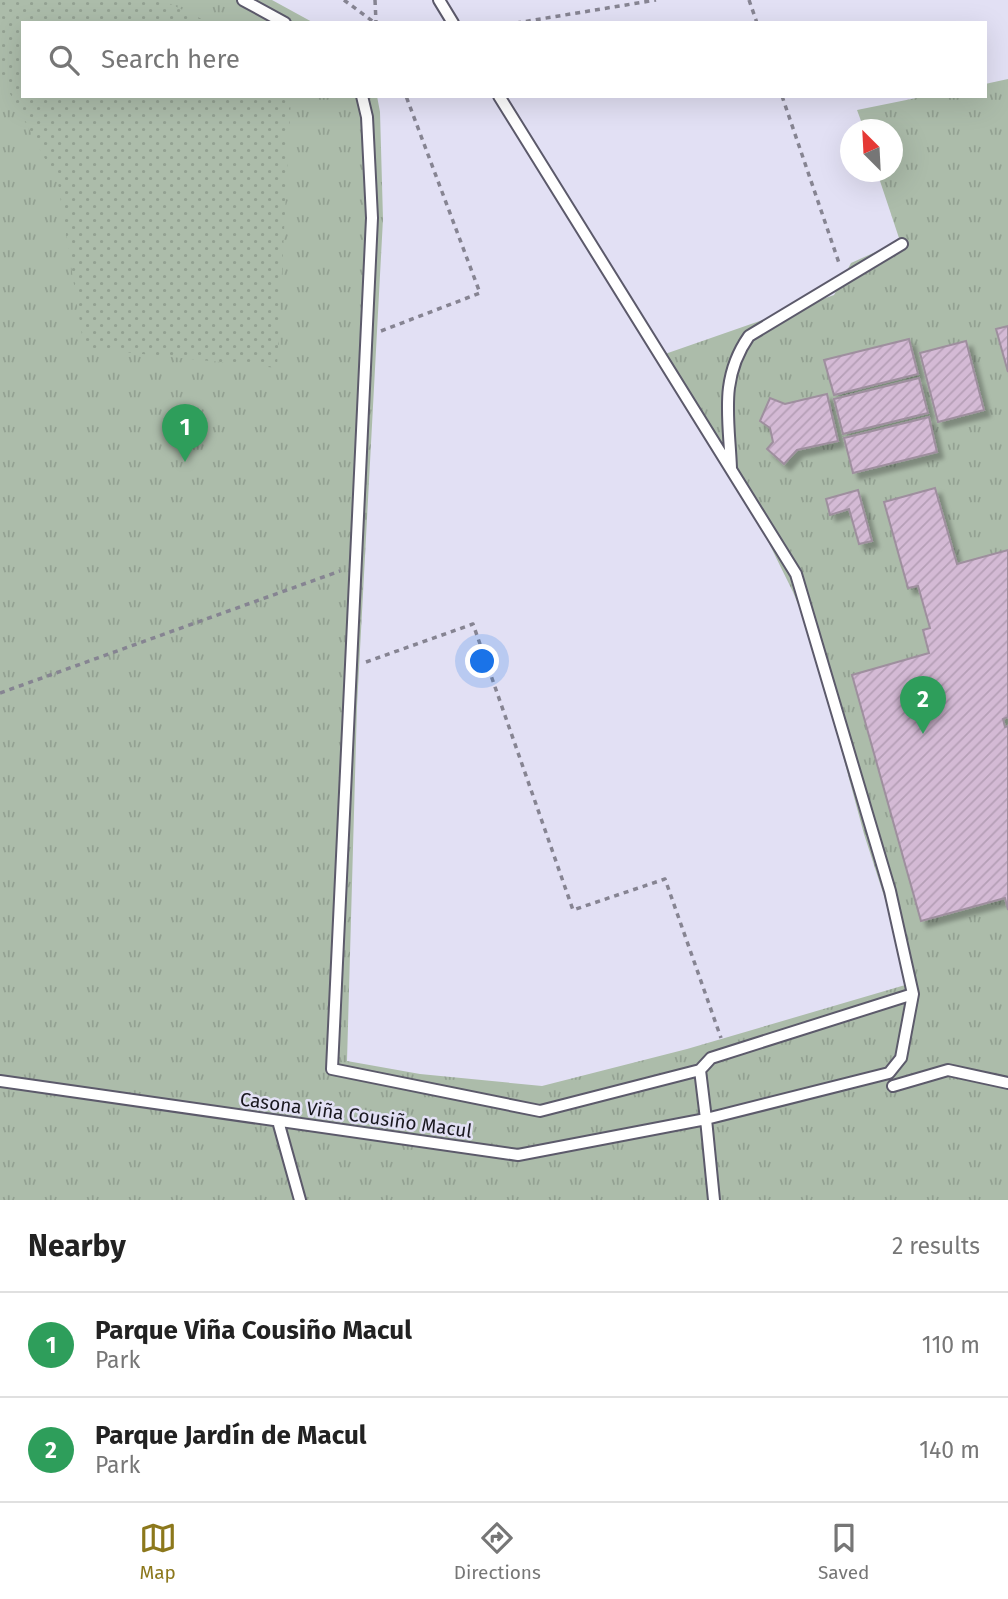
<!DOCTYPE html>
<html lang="en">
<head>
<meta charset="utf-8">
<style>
	body { margin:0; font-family:"Fira Sans",sans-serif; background:#f6f6f6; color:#222 }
	.compass { position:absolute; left:840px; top:119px; width:63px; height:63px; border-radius:50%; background:#fff; box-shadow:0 7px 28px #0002; rotate:336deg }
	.you { position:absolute; left:483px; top:662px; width:24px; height:24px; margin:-18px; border:5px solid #fff; border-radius:50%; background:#1a73e8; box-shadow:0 0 0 10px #1a73e833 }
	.badge { display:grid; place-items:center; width:46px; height:46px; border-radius:50%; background:#8c781c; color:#fff; font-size:23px; font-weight:700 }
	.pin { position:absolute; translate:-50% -58px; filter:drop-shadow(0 2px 4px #0008) }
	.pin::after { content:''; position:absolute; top:37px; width:24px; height:21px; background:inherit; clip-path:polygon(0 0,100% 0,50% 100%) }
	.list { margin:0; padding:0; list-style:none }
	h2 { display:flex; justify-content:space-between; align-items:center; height:91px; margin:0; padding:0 28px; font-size:30px }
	h2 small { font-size:23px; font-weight:400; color:#767676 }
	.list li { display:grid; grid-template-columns:46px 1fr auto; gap:21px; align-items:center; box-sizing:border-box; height:105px; padding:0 28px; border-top:2px solid #e0e0e0 }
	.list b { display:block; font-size:26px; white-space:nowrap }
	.list p { margin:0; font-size:23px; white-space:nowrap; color:#767676 }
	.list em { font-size:23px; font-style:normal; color:#767676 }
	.icon { flex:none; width:38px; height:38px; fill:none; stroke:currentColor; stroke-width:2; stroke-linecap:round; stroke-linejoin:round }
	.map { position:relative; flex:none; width:1008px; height:1200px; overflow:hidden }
	.search { position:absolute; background:#fff; box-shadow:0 7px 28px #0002; left:21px; right:21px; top:21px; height:77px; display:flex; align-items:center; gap:18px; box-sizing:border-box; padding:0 24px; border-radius:0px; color:#767676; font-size:26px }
	.sheet { height:301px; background:#fff }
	nav { display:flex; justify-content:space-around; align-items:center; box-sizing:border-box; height:98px; border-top:2px solid #e0e0e0; background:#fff; font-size:19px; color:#767676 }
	nav a { display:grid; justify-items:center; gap:4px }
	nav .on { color:#8c781c }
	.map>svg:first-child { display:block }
</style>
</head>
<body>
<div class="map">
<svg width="1008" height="1200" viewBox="0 0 1008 1200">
	<defs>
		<pattern id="grass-tufts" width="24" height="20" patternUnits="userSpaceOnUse" patternTransform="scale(1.75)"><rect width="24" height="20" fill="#acbcaa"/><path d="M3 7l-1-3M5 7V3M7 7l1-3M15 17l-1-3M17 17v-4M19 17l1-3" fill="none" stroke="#93a192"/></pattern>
		<pattern id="garden-dots" width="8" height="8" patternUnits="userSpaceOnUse" patternTransform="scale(1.75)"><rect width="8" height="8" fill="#acbcaa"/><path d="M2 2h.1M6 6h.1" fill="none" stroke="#93a192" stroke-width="1.8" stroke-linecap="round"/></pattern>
		<pattern id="building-hatch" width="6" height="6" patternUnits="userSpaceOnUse" patternTransform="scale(1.75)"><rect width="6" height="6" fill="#d4bad5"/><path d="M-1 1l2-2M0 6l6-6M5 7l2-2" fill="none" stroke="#b59fb6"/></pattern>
		<filter id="shadow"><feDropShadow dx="6" dy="6" stdDeviation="2" flood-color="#0004"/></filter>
	</defs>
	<rect width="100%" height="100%" fill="#e2e0f4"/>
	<path fill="url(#grass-tufts)" d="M 0,0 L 272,0 L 314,23 L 23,23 L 23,96 L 377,96 L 380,112 L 383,219 L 357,706 L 347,1061 L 420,1074 L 542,1086 L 687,1049 L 912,983 L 864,834 L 810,634 L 793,592 L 725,454 L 665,354 L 834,295 L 851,263 L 900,241 L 877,172 L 892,172 L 892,130 L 864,129 L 857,110 L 926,96 L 985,96 L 985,84 L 1008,79 L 1008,1200 L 0,1200 Z"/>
	<path fill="url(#garden-dots)" d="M 0,0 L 162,0 L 210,23 L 23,23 L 23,96 L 291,96 L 277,368 L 84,348 L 58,183 L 0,75 Z"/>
	<path fill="url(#building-hatch)" stroke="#9e8f9e" stroke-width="2" filter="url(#shadow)" d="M 1008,326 L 1008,372 L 996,329 Z
		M 909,339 L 918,374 L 834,395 L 824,360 Z
		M 966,341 L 984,410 L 938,422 L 920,353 Z
		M 919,378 L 928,413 L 843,434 L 834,399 Z
		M 827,394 L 838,441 L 797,450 L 784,464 L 767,449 L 773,442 L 770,428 L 760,421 L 770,398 L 785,404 Z
		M 929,417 L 937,452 L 853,473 L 844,438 Z
		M 935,488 L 957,564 L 1008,550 L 1008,717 L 1003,719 L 1005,727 L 1008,726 L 1008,910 L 1005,898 L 921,921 L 852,675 L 929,653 L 923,630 L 930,628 L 918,586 L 908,588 L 884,502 Z
		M 858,490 L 872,541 L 859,544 L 849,509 L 830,515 L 826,499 Z"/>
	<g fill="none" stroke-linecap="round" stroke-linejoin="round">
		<g stroke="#5c5a6b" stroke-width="14">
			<path id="service" d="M 243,0 L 285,23
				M 439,0 L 453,23
				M 362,96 L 367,117 L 372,218 L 332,1069 L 540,1111 L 700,1070
				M 499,96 L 796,574 L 890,891 L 913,994
				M 731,468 C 729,418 719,379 749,336 L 902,244
				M 0,1081 L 518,1155 L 706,1119 L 700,1070 L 711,1058 L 913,994 L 901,1058 L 889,1073 L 706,1119 L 714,1200
				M 893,1086 L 948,1070 L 1008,1083
				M 278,1121 L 300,1200"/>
		</g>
		<path stroke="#868492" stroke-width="3.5" stroke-dasharray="5 5" stroke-linecap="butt" d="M 344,0 L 375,23
			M 375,0 L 376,22
			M 749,0 L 757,23
			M 516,23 L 656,0
			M 782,96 L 839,263
			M 381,331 L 480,293 L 406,96
			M 366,662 L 473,624 L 573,910 L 665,879 L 721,1038
			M 0,693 L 340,571"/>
		<use href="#service" stroke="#fff" stroke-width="10"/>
	</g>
	<g text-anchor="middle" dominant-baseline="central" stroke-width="5" stroke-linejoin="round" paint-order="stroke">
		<g font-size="19" fill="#19181f" stroke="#e2e0f4">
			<text transform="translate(356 1115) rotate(8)">Casona Viña Cousiño Macul</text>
		</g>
	</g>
</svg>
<svg class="compass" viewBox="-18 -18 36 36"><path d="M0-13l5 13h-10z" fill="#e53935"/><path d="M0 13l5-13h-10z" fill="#767676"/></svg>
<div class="you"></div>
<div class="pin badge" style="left:185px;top:462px;background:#2e9e5b">1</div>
<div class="pin badge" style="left:923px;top:734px;background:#2e9e5b">2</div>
<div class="search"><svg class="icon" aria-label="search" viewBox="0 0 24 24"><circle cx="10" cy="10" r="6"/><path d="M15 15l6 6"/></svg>Search here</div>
</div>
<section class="sheet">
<h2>Nearby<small>2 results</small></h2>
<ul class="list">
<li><span class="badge" style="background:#2e9e5b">1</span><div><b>Parque Viña Cousiño Macul</b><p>Park</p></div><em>110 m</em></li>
<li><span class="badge" style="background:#2e9e5b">2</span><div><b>Parque Jardín de Macul</b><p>Park</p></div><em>140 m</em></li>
</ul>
</section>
<nav>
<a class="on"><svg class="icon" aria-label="map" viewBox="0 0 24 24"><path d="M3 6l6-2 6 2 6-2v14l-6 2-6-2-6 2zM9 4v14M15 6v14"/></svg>Map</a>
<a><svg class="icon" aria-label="directions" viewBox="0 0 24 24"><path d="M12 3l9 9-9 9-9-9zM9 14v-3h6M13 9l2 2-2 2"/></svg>Directions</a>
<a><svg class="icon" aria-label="saved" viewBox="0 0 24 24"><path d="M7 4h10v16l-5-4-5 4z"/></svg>Saved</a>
</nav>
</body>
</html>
